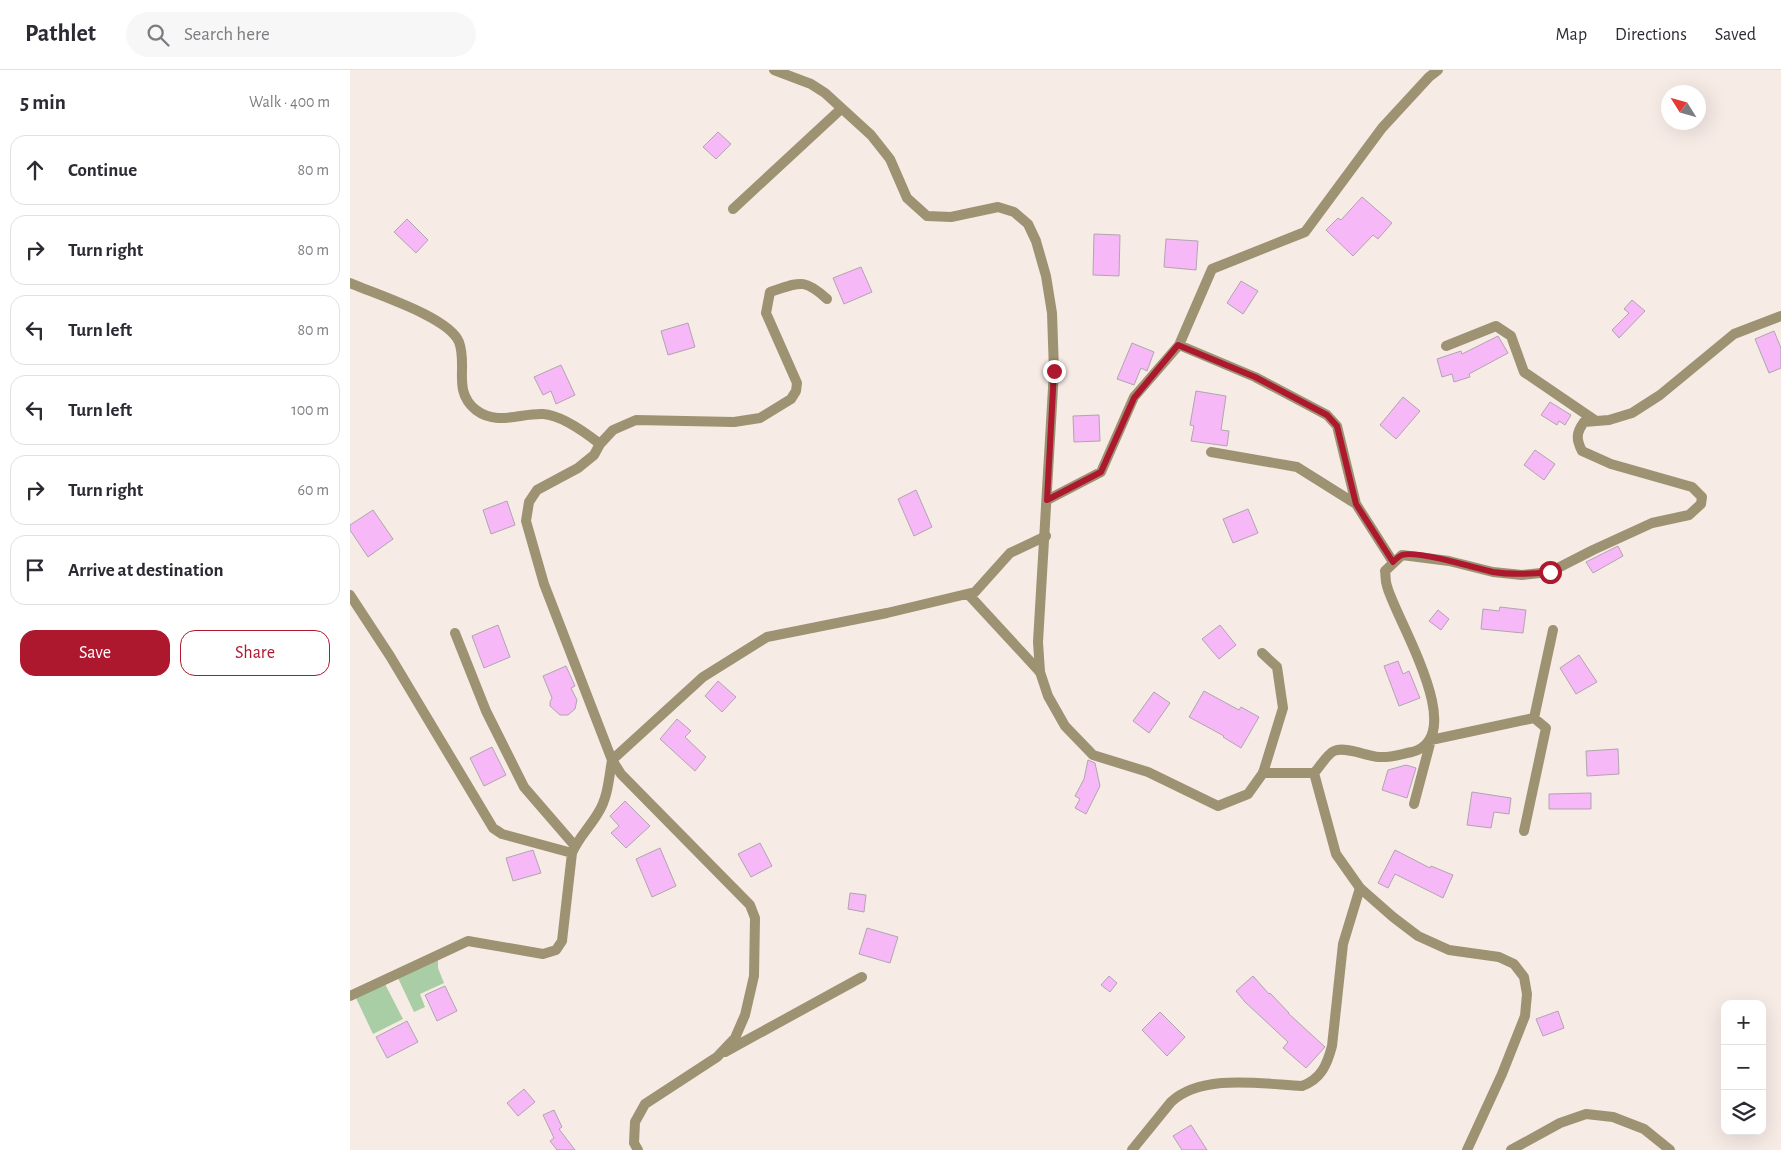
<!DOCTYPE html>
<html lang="en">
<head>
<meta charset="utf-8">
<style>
	body { margin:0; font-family:"Alegreya Sans",sans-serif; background:#f7f7f7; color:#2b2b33 }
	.controls { position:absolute; right:15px; bottom:15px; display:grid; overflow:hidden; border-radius:10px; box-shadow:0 5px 20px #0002 }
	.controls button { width:45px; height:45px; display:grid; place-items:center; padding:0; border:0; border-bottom:1px solid #e1e1e2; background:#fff; color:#2b2b33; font:25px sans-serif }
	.compass { position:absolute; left:1311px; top:15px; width:45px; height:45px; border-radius:50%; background:#fff; box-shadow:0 5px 20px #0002; rotate:307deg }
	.stop { position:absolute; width:15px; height:15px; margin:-11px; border:4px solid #ad182f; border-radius:50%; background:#fff }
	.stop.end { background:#ad182f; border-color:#fff; box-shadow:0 1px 5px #0008 }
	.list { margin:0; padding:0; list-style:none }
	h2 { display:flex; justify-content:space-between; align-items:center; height:65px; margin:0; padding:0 20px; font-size:21px }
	h2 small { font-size:16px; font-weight:400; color:#7c7c81 }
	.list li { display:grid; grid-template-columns:32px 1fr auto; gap:15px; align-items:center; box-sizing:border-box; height:70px; margin:0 10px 10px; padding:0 10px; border:1px solid #e1e1e2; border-radius:15px }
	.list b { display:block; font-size:19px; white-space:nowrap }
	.list em { font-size:16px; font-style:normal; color:#7c7c81 }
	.actions { display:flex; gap:10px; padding:15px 20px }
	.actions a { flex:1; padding:11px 0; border:1px solid #ad182f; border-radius:15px; text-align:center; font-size:18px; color:#ad182f }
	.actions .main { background:#ad182f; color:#fff }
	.icon { flex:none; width:28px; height:28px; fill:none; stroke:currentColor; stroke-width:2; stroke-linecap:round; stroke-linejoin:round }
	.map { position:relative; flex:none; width:1431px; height:1080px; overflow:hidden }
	header { display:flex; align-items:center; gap:30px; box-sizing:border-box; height:70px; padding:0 25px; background:#fff; border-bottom:1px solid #e1e1e2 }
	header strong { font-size:24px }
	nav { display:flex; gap:28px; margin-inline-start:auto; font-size:18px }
	.search { width:350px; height:45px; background:#f7f7f7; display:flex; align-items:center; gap:12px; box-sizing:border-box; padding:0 18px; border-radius:28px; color:#7c7c81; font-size:19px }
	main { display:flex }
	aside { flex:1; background:#fff }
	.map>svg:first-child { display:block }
</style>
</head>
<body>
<header>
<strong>Pathlet</strong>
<div class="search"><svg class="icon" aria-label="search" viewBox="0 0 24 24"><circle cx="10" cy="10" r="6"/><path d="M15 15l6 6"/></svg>Search here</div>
<nav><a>Map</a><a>Directions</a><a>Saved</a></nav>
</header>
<main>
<aside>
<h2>5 min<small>Walk · 400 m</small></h2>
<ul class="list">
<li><svg class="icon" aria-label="ahead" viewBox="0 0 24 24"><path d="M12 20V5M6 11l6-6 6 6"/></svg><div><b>Continue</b></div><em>80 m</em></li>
<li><svg class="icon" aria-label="right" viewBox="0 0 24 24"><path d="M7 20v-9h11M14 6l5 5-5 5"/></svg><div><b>Turn right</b></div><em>80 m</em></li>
<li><svg class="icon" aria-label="left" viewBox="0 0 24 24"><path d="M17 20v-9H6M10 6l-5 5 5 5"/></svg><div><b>Turn left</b></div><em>80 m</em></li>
<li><svg class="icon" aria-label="left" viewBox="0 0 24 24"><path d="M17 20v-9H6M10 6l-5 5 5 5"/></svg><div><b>Turn left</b></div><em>100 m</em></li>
<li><svg class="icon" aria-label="right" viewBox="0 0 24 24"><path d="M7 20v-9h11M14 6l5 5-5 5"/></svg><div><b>Turn right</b></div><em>60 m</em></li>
<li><svg class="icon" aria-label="arrive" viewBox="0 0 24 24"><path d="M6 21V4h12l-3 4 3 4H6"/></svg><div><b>Arrive at destination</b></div></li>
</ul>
<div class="actions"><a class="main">Save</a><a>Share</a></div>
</aside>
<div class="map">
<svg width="1431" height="1080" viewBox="0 0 1431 1080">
	<rect width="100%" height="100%" fill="#f7ebe6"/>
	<path fill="#a9cea6" d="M 88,890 L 88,898 L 94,913 L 70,924 L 75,937 L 64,942 L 48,908 Z
		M 35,914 L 53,949 L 23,964 L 6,928 Z"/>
	<path fill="#f6b8f6" stroke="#afa6ae" d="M 368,62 L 381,74 L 366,89 L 353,77 Z
		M 1012,127 L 1042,153 L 1028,169 L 1023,165 L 1003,186 L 976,160 L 988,148 L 991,150 Z
		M 57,149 L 78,170 L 66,183 L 44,162 Z
		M 744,164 L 770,165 L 769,206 L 743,205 Z
		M 816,169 L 848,171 L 846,200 L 814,197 Z
		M 511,197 L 522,222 L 494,234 L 483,208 Z
		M 891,211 L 908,221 L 893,244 L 877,233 Z
		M 1282,230 L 1295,241 L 1269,268 L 1262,260 L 1279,243 L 1274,239 Z
		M 338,253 L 345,277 L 318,285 L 311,261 Z
		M 1424,261 L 1431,278 L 1431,298 L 1419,303 L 1405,269 Z
		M 1148,266 L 1158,283 L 1119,304 L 1120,307 L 1104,312 L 1102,304 L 1092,307 L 1087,289 L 1111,281 L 1112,284 Z
		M 782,273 L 804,282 L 797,301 L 791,298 L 784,315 L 767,309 Z
		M 211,295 L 225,325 L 206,334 L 201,321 L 193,325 L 184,307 Z
		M 846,321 L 876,326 L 871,360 L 879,361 L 877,376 L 841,371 L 844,356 L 840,355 Z
		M 1053,327 L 1070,341 L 1046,369 L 1030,355 Z
		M 1200,332 L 1221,345 L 1215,355 L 1209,351 L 1207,355 L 1191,345 Z
		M 749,345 L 750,371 L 724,372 L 723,346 Z
		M 1185,380 L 1205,394 L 1194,410 L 1174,395 Z
		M 566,420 L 582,457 L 564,466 L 548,429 Z
		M 157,431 L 165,455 L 141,464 L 133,440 Z
		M 898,439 L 908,463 L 883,473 L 873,449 Z
		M 23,440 L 43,469 L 18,487 L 0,460 L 0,455 Z
		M 1268,476 L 1273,486 L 1243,503 L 1236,492 Z
		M 1150,537 L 1176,540 L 1173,563 L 1131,559 L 1133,539 L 1149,541 Z
		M 1088,540 L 1099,549 L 1091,560 L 1079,551 Z
		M 148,555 L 160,587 L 134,598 L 122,566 Z
		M 870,555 L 886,575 L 869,589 L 852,569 Z
		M 1229,585 L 1247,612 L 1226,624 L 1210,598 Z
		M 1048,591 L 1053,604 L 1059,601 L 1070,628 L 1049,636 L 1034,596 Z
		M 216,596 L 225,616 L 221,618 L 227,630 L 225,639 L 218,645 L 210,645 L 200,636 L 200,632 L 202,628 L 193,606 Z
		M 368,611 L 386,627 L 372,642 L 355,626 Z
		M 854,621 L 889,640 L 891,637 L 909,647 L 891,678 L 873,667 L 874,666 L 839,647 Z
		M 804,622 L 820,633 L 799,663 L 783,651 Z
		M 327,649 L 341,661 L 335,667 L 356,687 L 345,701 L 310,669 Z
		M 142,677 L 156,705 L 134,716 L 120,688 Z
		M 1268,679 L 1269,704 L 1237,706 L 1236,681 Z
		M 738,690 L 745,693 L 750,716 L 736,744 L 725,738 L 730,729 L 725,726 L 734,709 Z
		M 1056,695 L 1066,698 L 1057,728 L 1032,720 L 1038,700 Z
		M 1122,722 L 1161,728 L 1159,744 L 1144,742 L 1141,758 L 1117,755 Z
		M 1241,723 L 1241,739 L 1199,739 L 1199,724 Z
		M 275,731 L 300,756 L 276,778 L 261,763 L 269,756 L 260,746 Z
		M 410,773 L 422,796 L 401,807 L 388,784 Z
		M 310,778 L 326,816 L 302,827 L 286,789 Z
		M 183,780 L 191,803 L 163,811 L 156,788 Z
		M 1045,780 L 1080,798 L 1081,796 L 1103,805 L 1093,828 L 1045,804 L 1038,818 L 1028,813 Z
		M 500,823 L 516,825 L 514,842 L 498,839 Z
		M 517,858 L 548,867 L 540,893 L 509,884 Z
		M 759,906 L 767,913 L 760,922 L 751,915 Z
		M 903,906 L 919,924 L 920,923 L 939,943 L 938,943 L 975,977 L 956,998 L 933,978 L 938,972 L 895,932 L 886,921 Z
		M 95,916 L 107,941 L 87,951 L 75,925 Z
		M 1208,941 L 1214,958 L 1193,966 L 1186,949 Z
		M 810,942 L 835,967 L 817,986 L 792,960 Z
		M 57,951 L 68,972 L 37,988 L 26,967 Z
		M 174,1019 L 185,1032 L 168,1046 L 157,1033 Z
		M 204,1040 L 212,1057 L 209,1059 L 225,1080 L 207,1080 L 200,1071 L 204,1068 L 193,1045 Z
		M 841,1055 L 857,1080 L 832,1080 L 823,1066 Z"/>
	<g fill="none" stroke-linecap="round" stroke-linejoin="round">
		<path stroke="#9d9271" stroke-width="10" d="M 383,139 L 491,39
			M 0,213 C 25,224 99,247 109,272 C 118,296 102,321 126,340 C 147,356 170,343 193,344 C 211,345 236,363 250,374
			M 829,275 L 862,199 L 955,162 L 1032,58 L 1079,7 L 1088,0
			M 1096,276 L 1146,256 L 1161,266 L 1174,302 L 1246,351
			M 861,382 L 947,397 L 1006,434
			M 697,430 L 751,402 L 784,327 L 829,275 L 905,307 L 977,345 L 987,356 L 1006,434 L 1043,492
			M 618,524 L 690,602
			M 0,525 L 40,586 L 143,758 L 152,764 L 222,783
			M 105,563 L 136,641 L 174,717 L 225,776
			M 912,583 L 927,597 L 933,638 L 913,703
			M 1064,734 L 1081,670 L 1184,648
			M 1174,761 L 1196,658 L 1184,648 L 1203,560
			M 0,926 L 118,871 L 193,884 L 206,880 L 212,871 L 222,783 C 228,768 240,757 248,743 C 258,728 259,707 262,690 L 353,607 L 417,567 L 537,543 L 625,522 L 660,483 L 696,466
			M 375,982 L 512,907
			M 288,1080 L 284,1073 L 285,1052 L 295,1034 L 367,987 L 385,968 L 395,945 L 404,906 L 405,848 L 400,835 L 271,704 L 262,690 L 194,514 L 176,451 L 179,432 L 187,420 L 228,398 L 244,385 L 250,374 L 263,360 L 286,350 L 384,352 L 410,348 L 441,329 L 446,321 L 447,313 L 416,243 L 420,222 C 449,213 453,207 477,229
			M 782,1080 L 821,1032 C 852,1003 912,1014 952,1016 C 971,1009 977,995 982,976 L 993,874 L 1010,818
			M 1161,1080 L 1210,1053 L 1236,1044 L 1263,1047 L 1294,1059 L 1320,1080"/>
		<path stroke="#9d9271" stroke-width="10" d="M 424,0 L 461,14 L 475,23 L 521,65 L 540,89 L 557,128 L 577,146 L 601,147 L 648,137 L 664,142 L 678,154 L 686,171 L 696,206 L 702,243 L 704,301 L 688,572 L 690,602 L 698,626 L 715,656 L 743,685 L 798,702 L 868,736 L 898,724 L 913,703 L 964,703
			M 964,703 C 970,697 977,684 984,681 C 995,676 1016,686 1029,687 C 1040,688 1051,684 1062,682 C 1121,667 1045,548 1037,516 C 1035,511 1036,506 1035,501 L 1052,485 L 1099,491 L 1143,502 L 1172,505 L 1200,502 L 1243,480 L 1302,453 L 1339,445 L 1351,434 L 1352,427 L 1342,417 L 1261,394 L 1232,381 C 1226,369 1226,363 1234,352 L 1259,350 L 1282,343 L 1310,325 L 1384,264 L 1431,246
			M 964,703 L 986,784 L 1010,818 L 1043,847 L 1068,866 L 1099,880 L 1149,887 L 1164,894 L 1174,907 L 1177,924 L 1175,946 L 1152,1004 L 1117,1080"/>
	</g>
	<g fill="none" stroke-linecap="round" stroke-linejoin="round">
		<path stroke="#ad182f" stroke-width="6" d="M 704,301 L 697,430 L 751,402 L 784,328 L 828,275 L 905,307 L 977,345 L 987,356 L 1006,434 L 1043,492 C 1045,490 1049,486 1052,485 C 1068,480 1124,498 1143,502 C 1162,505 1181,504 1200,502"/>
	</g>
</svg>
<div class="controls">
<button>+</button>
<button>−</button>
<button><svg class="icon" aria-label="layers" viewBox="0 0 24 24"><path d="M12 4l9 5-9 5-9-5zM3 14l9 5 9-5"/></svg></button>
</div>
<svg class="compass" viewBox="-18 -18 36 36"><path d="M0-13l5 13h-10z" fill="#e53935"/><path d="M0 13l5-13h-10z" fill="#7c7c81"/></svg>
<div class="stop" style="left:1200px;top:502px"></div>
<div class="stop end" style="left:704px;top:301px"></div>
</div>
</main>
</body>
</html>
